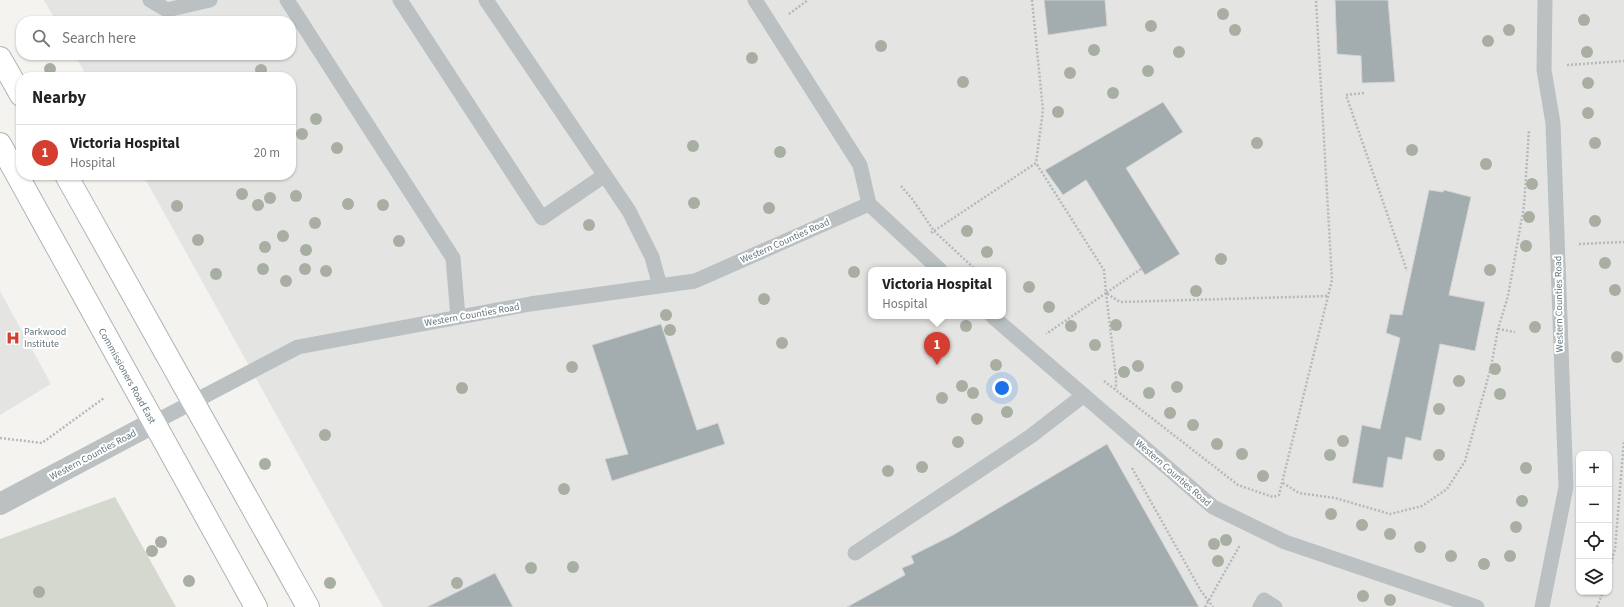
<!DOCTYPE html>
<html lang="en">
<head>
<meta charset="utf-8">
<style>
	body { margin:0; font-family:"Source Sans 3",sans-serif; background:#f2f2f2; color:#222 }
	.controls { position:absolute; right:12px; bottom:12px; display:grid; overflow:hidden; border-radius:8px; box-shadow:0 1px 3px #0004 }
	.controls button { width:36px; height:36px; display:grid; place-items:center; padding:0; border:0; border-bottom:1px solid #e0e0e0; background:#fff; color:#222; font:20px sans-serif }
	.you { position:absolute; left:1002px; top:388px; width:14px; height:14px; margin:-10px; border:3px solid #fff; border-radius:50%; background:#1a73e8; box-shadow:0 0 0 6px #1a73e833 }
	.badge { display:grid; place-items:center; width:26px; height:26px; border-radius:50%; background:#d33e30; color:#fff; font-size:13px; font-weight:700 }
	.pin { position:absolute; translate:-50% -33px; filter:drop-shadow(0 1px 2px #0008) }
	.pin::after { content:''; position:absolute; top:21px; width:14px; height:12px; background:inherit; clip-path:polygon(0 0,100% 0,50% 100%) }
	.popup { position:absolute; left:868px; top:267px; width:138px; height:52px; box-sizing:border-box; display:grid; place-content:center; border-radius:8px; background:#fff; filter:drop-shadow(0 1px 3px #0005); font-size:13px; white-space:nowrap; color:#767676 }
	.popup b { font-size:15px; color:#222 }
	.popup::after { content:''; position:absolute; left:50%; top:100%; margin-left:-8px; border:8px solid transparent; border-top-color:#fff }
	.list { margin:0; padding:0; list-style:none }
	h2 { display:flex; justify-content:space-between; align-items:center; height:52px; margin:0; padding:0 16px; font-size:17px }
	h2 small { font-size:13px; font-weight:400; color:#767676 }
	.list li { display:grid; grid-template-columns:26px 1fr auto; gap:12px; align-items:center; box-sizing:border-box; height:56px; padding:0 16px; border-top:1px solid #e0e0e0 }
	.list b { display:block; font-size:15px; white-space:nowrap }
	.list p { margin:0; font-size:13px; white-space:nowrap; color:#767676 }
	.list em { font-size:13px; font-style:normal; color:#767676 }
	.icon { flex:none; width:22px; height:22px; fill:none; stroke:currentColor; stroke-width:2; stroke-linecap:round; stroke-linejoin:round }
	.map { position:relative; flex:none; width:1624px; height:607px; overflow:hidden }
	.search { position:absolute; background:#fff; box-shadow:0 1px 3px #0004; left:16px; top:16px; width:280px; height:44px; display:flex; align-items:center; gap:10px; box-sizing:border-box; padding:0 14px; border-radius:16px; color:#767676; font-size:15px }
	.panel { position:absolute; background:#fff; box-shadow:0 1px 3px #0004; left:16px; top:72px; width:280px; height:108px; border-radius:16px }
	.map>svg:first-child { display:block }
</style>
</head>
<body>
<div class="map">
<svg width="1624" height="607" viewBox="0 0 1624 607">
	<rect width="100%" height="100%" fill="#f4f3f0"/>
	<path fill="#e4e5e3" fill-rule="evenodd" d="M 44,0 L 1624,0 L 1624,607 L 383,607 L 143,175 L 291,175 L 291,77 L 87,77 L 75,55 L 291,55 L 291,21 L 56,21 ZM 871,270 L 1003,270 L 1003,316 L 871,316 ZM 1579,454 L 1609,454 L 1609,592 L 1579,592 Z
		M 0,291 L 51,384 L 0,415 Z"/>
	<path fill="#d4d8cf" d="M 115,497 L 176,607 L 0,607 L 0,539 Z"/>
	<path fill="#a3acaf" stroke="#d5d4d3" d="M 1044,0 L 1105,0 L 1107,26 L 1048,35 Z
		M 1335,0 L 1388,0 L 1395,82 L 1362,83 L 1361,56 L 1337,54 Z
		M 1163,102 L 1183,132 L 1126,168 L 1180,254 L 1145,275 L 1086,180 L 1063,195 L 1045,170 Z
		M 1429,190 L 1443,192 L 1444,190 L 1471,197 L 1449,295 L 1485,302 L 1475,351 L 1440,344 L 1421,441 L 1406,437 L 1402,460 L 1388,457 L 1383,488 L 1352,483 L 1362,425 L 1380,429 L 1400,338 L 1386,333 L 1390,314 L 1402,315 Z
		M 661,324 L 697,430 L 718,423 L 725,444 L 612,481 L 605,459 L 628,454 L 592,345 Z
		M 1107,444 L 1199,607 L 847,607 L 905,575 L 902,568 L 914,563 L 911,556 L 953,535 Z
		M 495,573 L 513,607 L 427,607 Z"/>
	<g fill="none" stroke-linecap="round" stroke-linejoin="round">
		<g stroke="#adb4b6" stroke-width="24">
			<path id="secondary" d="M 0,58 L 21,95
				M 0,144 L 256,607
				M 66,175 L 308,607"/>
		</g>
		<path stroke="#b5b9ba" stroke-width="2.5" stroke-dasharray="2 2" stroke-linecap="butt" d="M 1032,0 L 1043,110 L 1036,163
			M 789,14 L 808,0
			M 1567,65 L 1624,61
			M 1364,93 L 1346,95 L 1407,271
			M 901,186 L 913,200 L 934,231 L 976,270
			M 931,233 L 1036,163 L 1104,270 L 1106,293 L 1046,334
			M 1579,244 L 1624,242
			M 1141,269 L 1106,293 L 1120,302 L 1328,296
			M 1106,293 L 1116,377 L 1116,389
			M 1498,329 L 1515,332
			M 1104,381 L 1238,485 L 1273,497 L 1279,495 L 1332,280 L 1316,0
			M 0,438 L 42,443 L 104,398
			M 1132,468 L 1201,591 L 1213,607
			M 1283,483 L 1299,493 L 1335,498 L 1390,514 L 1422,506 L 1447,489 L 1465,461 L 1491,367 L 1498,329 L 1508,296 L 1524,206 L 1529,130
			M 1609,571 L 1615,549 L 1624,440
			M 1205,607 L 1240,545
			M 1597,607 L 1603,592"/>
		<path stroke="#bbc0c2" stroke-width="15" d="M 150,0 L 167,10 L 210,0
			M 287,0 L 453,258 L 458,317
			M 400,0 L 542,218 L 605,175
			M 486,0 L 629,211 L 652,257 L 660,286
			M 755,0 L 860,165 L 869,204
			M 992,316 L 1213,507 L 1285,542 L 1477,607
			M 153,423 L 298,347 L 530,304 L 695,281 L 869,204 L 940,270
			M 855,553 L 1031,436 L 1084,395
			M 1260,607 L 1264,600 L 1275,607
			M 1542,607 L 1566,487 L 1553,123 L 1544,70 L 1545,0"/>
		<path stroke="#bbc0c2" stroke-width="22" d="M 0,504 L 153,423"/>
		<use href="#secondary" stroke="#fff" stroke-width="22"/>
	</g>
	<g fill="#a8aea2">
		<circle cx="1223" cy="14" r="6"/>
		<circle cx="1584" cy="20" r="6"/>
		<circle cx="1151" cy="26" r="6"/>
		<circle cx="1235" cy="30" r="6"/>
		<circle cx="1509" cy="30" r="6"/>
		<circle cx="1488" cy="41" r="6"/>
		<circle cx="881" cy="46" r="6"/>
		<circle cx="1094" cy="50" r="6"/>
		<circle cx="1179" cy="52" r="6"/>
		<circle cx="1587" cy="52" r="6"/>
		<circle cx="752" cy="58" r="6"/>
		<circle cx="50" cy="69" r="6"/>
		<circle cx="261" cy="70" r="6"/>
		<circle cx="1148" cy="71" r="6"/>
		<circle cx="1070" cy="73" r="6"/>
		<circle cx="963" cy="82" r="6"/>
		<circle cx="1588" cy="83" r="6"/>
		<circle cx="1113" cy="93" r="6"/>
		<circle cx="1058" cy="112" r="6"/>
		<circle cx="1588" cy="113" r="6"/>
		<circle cx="316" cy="119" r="6"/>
		<circle cx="302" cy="134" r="6"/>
		<circle cx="1257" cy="143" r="6"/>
		<circle cx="1595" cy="143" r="6"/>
		<circle cx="693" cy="146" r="6"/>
		<circle cx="337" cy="148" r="6"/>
		<circle cx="1412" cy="150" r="6"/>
		<circle cx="780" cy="152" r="6"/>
		<circle cx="1486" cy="164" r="6"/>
		<circle cx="1532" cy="184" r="6"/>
		<circle cx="242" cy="194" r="6"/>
		<circle cx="296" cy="196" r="6"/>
		<circle cx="270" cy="198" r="6"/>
		<circle cx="694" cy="203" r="6"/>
		<circle cx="348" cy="204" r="6"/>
		<circle cx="258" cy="205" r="6"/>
		<circle cx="383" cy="205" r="6"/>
		<circle cx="177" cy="206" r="6"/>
		<circle cx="769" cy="208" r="6"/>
		<circle cx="1529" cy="217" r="6"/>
		<circle cx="1595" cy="221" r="6"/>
		<circle cx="315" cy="223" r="6"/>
		<circle cx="589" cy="225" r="6"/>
		<circle cx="967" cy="231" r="6"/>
		<circle cx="283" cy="236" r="6"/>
		<circle cx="198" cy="240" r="6"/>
		<circle cx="399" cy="241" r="6"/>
		<circle cx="1526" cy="246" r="6"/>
		<circle cx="265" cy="247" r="6"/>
		<circle cx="306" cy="250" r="6"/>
		<circle cx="987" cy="252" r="6"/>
		<circle cx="1221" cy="259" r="6"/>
		<circle cx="1605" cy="263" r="6"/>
		<circle cx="263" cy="269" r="6"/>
		<circle cx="305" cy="269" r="6"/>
		<circle cx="1490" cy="270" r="6"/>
		<circle cx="326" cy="271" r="6"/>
		<circle cx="854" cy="272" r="6"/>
		<circle cx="216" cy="274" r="6"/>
		<circle cx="286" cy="281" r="6"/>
		<circle cx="1029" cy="287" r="6"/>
		<circle cx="1615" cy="290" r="6"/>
		<circle cx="1196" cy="291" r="6"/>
		<circle cx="764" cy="299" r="6"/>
		<circle cx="1049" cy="307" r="6"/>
		<circle cx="666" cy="315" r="6"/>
		<circle cx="1116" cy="325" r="6"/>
		<circle cx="966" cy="326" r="6"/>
		<circle cx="1071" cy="326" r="6"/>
		<circle cx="1535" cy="327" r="6"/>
		<circle cx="670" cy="330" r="6"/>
		<circle cx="782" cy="343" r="6"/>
		<circle cx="1095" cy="345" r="6"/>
		<circle cx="1617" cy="357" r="6"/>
		<circle cx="996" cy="365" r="6"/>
		<circle cx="1138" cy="366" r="6"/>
		<circle cx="572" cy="367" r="6"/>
		<circle cx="1495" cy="369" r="6"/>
		<circle cx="1124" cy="372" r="6"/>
		<circle cx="1459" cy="381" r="6"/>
		<circle cx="962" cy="386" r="6"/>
		<circle cx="1177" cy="387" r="6"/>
		<circle cx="462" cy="388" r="6"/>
		<circle cx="973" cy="393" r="6"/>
		<circle cx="1149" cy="393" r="6"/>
		<circle cx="1500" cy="394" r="6"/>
		<circle cx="942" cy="398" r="6"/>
		<circle cx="1439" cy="409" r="6"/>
		<circle cx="1007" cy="412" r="6"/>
		<circle cx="1170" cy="413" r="6"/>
		<circle cx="977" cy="419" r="6"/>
		<circle cx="1193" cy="425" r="6"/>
		<circle cx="325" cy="435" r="6"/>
		<circle cx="1343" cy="441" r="6"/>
		<circle cx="958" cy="442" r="6"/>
		<circle cx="1217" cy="444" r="6"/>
		<circle cx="1242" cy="454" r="6"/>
		<circle cx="1330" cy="455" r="6"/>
		<circle cx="1439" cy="455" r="6"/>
		<circle cx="265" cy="464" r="6"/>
		<circle cx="922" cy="467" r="6"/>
		<circle cx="1526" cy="468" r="6"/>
		<circle cx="888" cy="471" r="6"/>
		<circle cx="1263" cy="476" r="6"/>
		<circle cx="564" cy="489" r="6"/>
		<circle cx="1522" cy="501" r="6"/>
		<circle cx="1331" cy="514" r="6"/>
		<circle cx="1362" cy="525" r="6"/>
		<circle cx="1516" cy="527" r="6"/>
		<circle cx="1390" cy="534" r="6"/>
		<circle cx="1226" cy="540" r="6"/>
		<circle cx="161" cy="542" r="6"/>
		<circle cx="1214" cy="544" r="6"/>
		<circle cx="1420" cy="547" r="6"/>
		<circle cx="152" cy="551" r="6"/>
		<circle cx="1451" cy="556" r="6"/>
		<circle cx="1510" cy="556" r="6"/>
		<circle cx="1218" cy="561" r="6"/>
		<circle cx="1484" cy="564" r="6"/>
		<circle cx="573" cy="567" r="6"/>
		<circle cx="531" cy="568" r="6"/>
		<circle cx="189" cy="581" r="6"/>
		<circle cx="330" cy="583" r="6"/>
		<circle cx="457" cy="583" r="6"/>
		<circle cx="39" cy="592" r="6"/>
		<circle cx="1363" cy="596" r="6"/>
		<circle cx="1390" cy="600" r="6"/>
	</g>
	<defs>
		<g id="hospital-bare" transform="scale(1.08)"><path d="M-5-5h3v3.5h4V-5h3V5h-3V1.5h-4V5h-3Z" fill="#d33e30" stroke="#fff" stroke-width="2.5" paint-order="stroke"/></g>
	</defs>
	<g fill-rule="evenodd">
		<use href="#hospital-bare" x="13" y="338"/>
	</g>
	<g text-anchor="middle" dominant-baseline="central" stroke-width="4" stroke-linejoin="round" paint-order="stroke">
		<g font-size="10" fill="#65777e" stroke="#fff">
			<text transform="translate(785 241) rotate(-24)">Western Counties Road</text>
			<text transform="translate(1559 304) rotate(-91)">Western Counties Road</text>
			<text transform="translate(472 315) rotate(-10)">Western Counties Road</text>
			<text transform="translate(127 376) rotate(61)">Commissioners Road East</text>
			<text transform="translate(93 455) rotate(-28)">Western Counties Road</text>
			<text transform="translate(1173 473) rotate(41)">Western Counties Road</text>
		</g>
		<g font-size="10" fill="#65777e" stroke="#fff" text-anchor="start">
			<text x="24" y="332">Parkwood<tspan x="24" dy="12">Institute</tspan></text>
		</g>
	</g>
</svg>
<div class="controls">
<button>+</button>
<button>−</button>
<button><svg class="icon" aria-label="locate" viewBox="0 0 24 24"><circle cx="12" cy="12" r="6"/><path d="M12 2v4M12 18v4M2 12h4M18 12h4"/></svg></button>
<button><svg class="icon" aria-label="layers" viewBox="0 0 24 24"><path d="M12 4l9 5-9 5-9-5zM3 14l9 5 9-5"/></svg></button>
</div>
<div class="you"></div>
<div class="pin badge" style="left:937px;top:365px">1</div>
<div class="popup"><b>Victoria Hospital</b>Hospital</div>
<div class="search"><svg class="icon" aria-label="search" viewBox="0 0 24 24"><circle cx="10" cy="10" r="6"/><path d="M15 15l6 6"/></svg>Search here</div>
<section class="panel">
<h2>Nearby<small></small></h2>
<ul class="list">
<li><span class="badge">1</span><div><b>Victoria Hospital</b><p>Hospital</p></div><em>20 m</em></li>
</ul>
</section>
</div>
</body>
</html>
